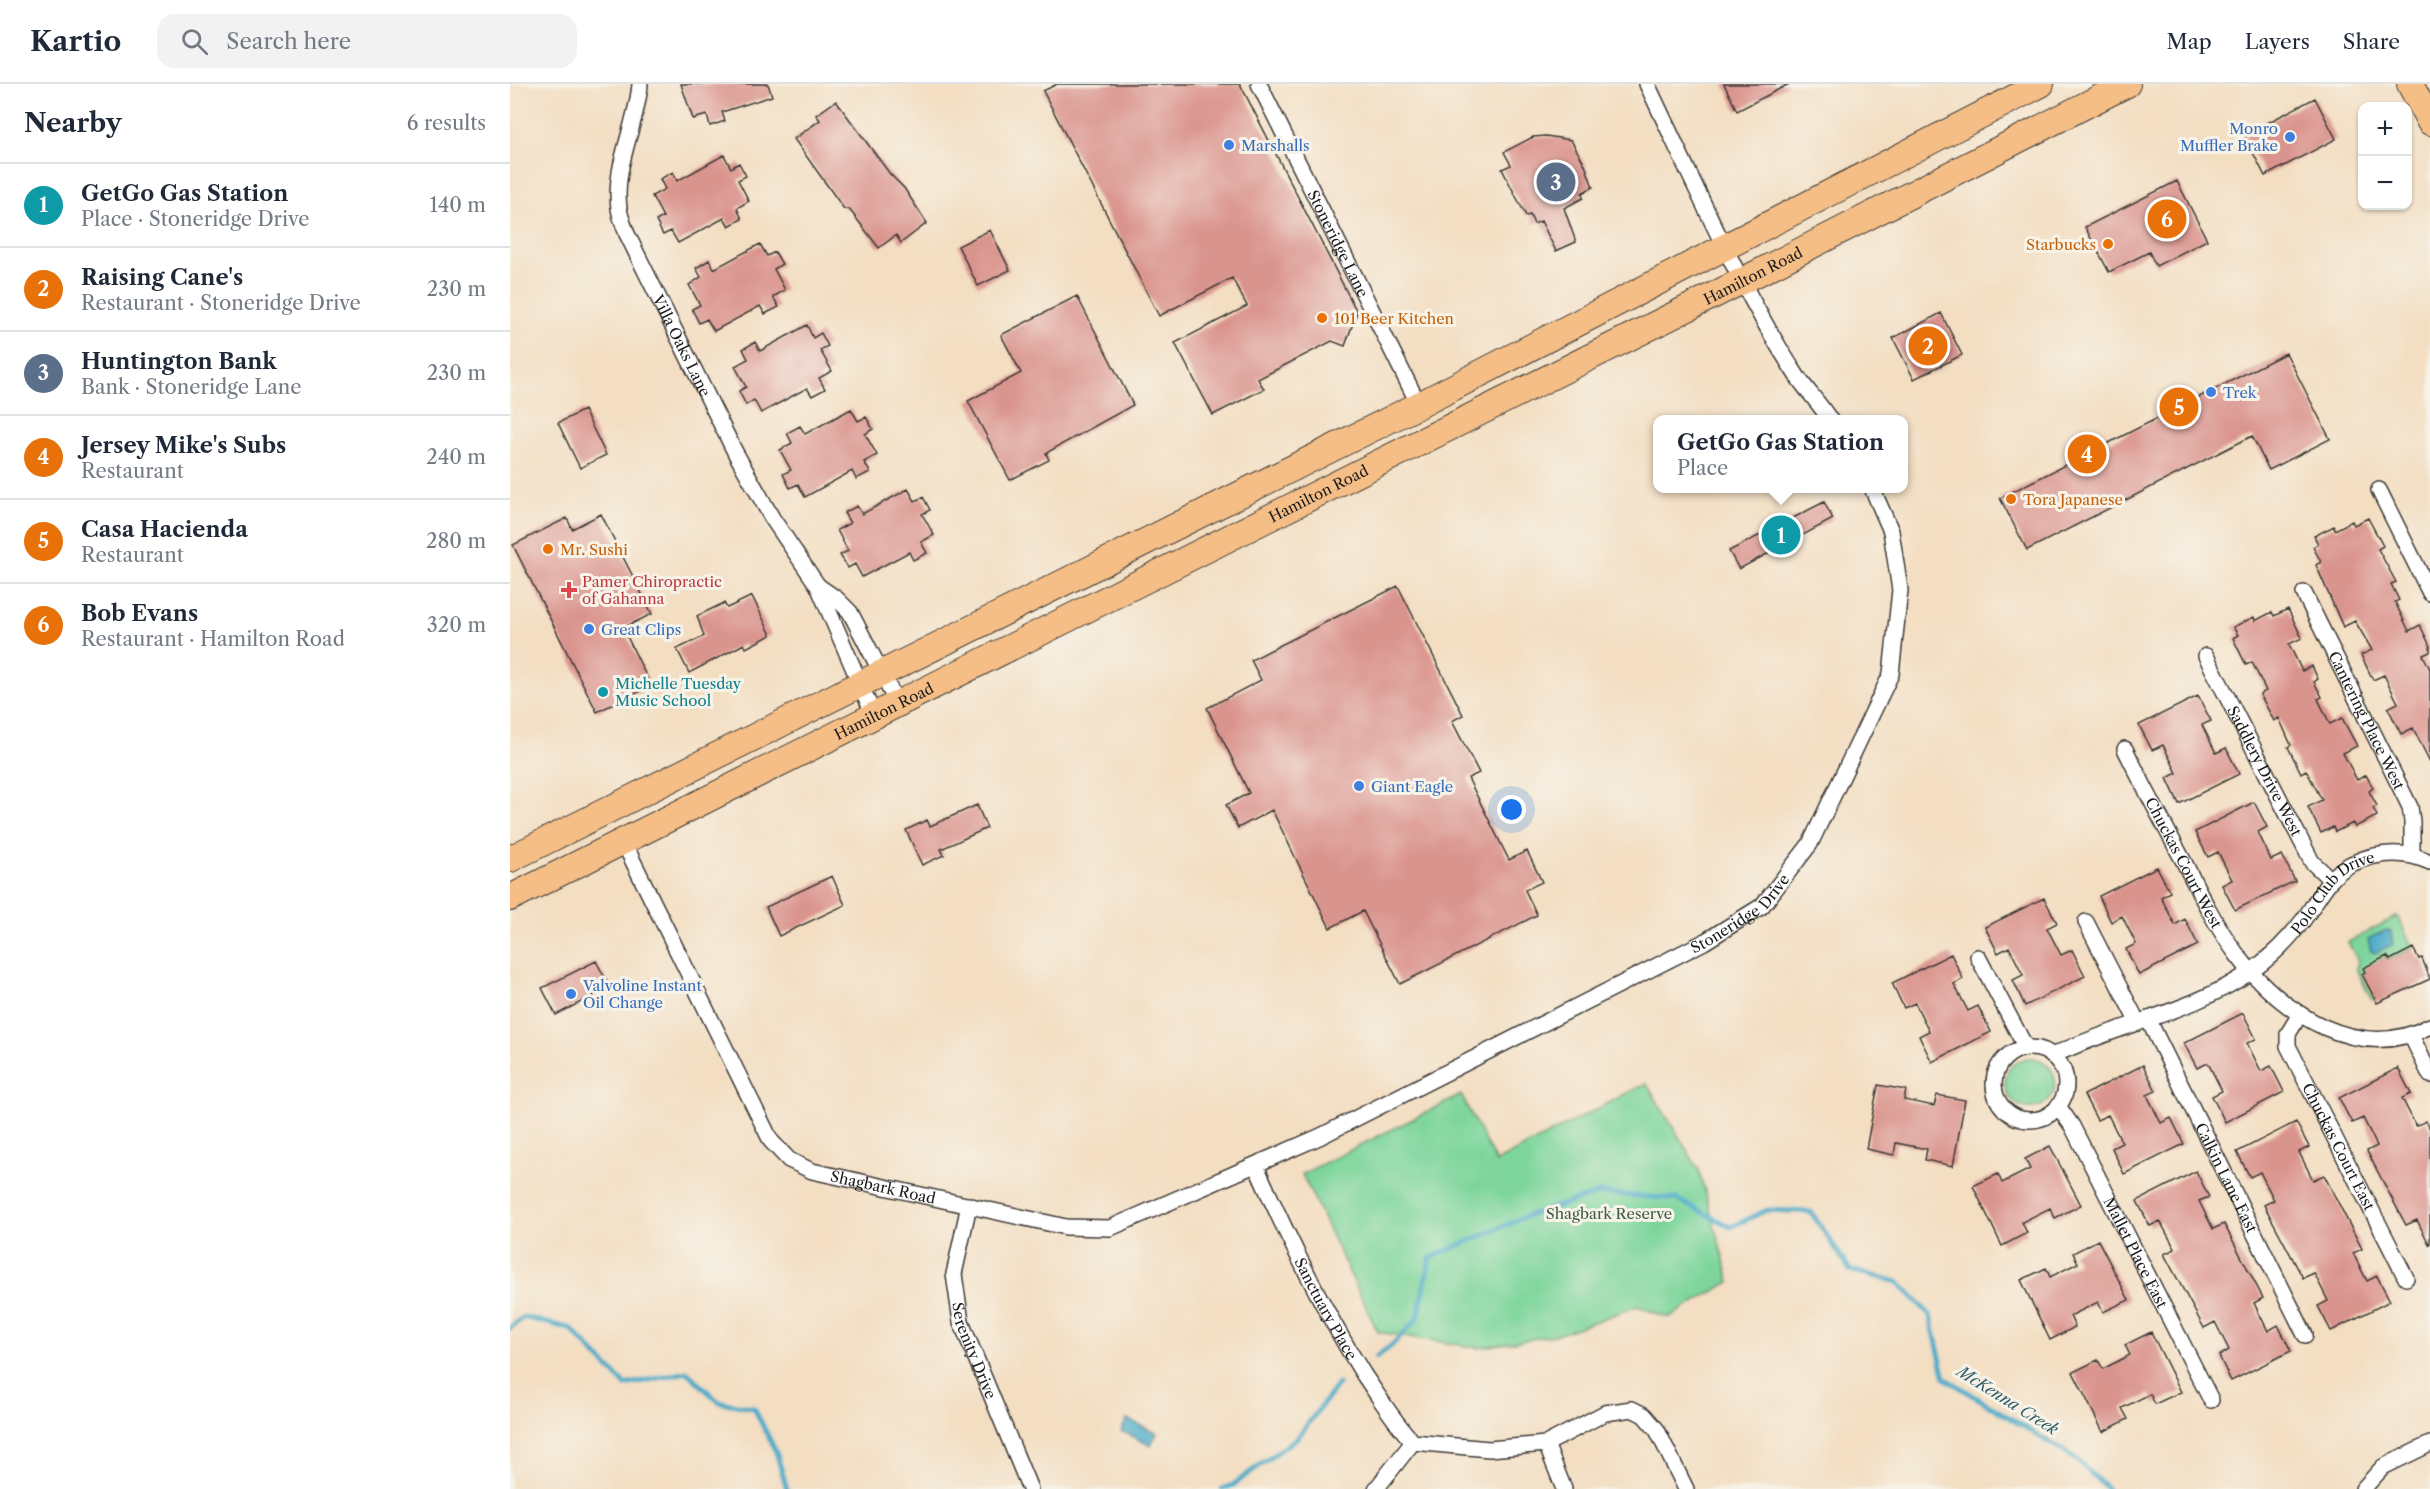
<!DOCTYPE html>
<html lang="en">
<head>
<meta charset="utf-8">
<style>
	body { margin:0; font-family:"Libre Caslon Text",serif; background:#f2f2f3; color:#1f2937 }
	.controls { position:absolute; right:18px; top:18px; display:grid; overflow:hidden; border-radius:12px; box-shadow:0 2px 4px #0004 }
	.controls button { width:54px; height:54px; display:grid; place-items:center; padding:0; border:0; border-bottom:2px solid #e0e1e3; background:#fff; color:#1f2937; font:30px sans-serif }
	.you { position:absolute; left:1002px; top:726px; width:21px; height:21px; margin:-15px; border:4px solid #fff; border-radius:50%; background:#1a73e8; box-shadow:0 0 0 9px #1a73e833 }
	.badge { display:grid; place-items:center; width:39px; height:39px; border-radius:50%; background:#ea580c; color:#fff; font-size:20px; font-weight:700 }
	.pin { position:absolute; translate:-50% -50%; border:3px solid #fff; box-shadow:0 2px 6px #0006 }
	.popup { position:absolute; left:1143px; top:331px; width:255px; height:78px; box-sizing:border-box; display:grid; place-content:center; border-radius:12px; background:#fff; filter:drop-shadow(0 2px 4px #0005); font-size:20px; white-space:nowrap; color:#747a83 }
	.popup b { font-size:22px; color:#1f2937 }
	.popup::after { content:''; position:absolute; left:50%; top:100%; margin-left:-12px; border:12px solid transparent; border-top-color:#fff }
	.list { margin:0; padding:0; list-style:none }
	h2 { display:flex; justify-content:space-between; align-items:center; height:78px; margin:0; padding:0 24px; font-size:26px }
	h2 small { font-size:20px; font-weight:400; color:#747a83 }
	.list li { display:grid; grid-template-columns:39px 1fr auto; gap:18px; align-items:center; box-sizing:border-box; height:84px; padding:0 24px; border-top:2px solid #e0e1e3 }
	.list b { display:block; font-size:22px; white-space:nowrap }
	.list p { margin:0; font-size:20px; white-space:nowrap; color:#747a83 }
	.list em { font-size:20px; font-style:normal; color:#747a83 }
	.icon { flex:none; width:33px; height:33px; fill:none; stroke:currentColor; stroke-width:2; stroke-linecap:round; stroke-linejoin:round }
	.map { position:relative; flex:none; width:1920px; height:1405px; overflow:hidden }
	header { display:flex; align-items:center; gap:36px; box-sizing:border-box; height:84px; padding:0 30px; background:#fff; border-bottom:2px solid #e0e1e3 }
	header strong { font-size:28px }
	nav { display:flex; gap:33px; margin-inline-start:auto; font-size:21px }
	.search { width:420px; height:54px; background:#f2f2f3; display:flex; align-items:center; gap:15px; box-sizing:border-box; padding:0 21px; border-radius:18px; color:#747a83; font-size:22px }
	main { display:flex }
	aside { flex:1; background:#fff }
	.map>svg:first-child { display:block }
</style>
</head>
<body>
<header>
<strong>Kartio</strong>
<div class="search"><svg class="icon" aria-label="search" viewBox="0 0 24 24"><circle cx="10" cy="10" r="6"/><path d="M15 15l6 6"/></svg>Search here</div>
<nav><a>Map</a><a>Layers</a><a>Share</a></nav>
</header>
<main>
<aside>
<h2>Nearby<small>6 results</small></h2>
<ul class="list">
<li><span class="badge" style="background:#0f9aa8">1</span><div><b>GetGo Gas Station</b><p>Place · Stoneridge Drive</p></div><em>140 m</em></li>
<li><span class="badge" style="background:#e8710a">2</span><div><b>Raising Cane's</b><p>Restaurant · Stoneridge Drive</p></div><em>230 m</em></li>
<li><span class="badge" style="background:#5c6f8a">3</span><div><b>Huntington Bank</b><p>Bank · Stoneridge Lane</p></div><em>230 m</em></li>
<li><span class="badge" style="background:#e8710a">4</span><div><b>Jersey Mike's Subs</b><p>Restaurant</p></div><em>240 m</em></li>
<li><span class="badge" style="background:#e8710a">5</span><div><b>Casa Hacienda</b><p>Restaurant</p></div><em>280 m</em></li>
<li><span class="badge" style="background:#e8710a">6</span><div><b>Bob Evans</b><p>Restaurant · Hamilton Road</p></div><em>320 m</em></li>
</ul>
</aside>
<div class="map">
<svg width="1920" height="1405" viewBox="0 0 1920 1405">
	<rect width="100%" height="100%" fill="#f7f3e8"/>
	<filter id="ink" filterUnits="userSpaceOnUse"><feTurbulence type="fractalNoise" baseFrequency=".0167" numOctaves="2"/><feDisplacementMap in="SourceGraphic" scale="12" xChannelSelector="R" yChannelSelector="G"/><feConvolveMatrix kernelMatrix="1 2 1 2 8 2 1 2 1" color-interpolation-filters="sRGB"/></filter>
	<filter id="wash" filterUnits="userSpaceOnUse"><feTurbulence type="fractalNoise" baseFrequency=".008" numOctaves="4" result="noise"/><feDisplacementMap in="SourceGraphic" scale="24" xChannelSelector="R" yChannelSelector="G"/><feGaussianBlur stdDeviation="1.35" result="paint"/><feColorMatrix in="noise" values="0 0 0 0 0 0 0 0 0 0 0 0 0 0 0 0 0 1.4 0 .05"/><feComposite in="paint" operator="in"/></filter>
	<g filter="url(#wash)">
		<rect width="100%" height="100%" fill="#f3dec2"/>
		<path fill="#7dd59b" stroke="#4c785c" stroke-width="1.5" d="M 1887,832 L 1903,864 L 1880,876 L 1877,872 L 1853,889 L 1865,914 L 1862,916 L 1846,885 L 1848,877 L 1838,858 Z
			M1495 999a25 25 0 1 1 50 0a25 25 0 1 1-50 0Z
			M 1136,999 L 1189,1086 L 1220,1198 L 1158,1234 L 1128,1222 L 1050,1250 L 969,1264 L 868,1248 L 792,1090 L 951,1011 L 986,1078 Z"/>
		<path fill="#49aac8" stroke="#326372" stroke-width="1.5" d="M 1876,846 L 1881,848 L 1883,860 L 1865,869 L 1861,867 L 1858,855 Z
			M 617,1335 L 647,1349 L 641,1362 L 611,1347 Z"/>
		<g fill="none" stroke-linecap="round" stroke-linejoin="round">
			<path stroke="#49aac8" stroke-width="5" d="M 0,1244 L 14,1233 L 61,1245 L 115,1301 L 177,1288 L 209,1318 L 244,1324 L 266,1368 L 277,1405
				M 866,1273 L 881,1262 L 908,1234 L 920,1174 L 1017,1132 L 1090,1109 L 1166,1115 L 1221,1143 L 1257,1126 L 1301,1128 L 1340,1186 L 1388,1198 L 1420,1231 L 1435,1294 L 1563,1373 L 1598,1405
				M 712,1405 L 723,1401 L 788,1353 L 828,1300"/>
		</g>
		<g id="blocks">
			<path fill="#da948e" d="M 171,0 L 258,0 L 262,12 L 212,28 L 215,37 L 200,42 L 197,31 L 183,35 Z
				M 547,0 L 730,0 L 847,228 L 835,262 L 822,257 L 748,295 L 754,305 L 703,331 L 665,259 L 737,222 L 722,194 L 649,232 L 533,7 Z
				M 1214,0 L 1279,0 L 1227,27 Z
				M 1805,14 L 1826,55 L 1755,92 L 1734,51 Z
				M 326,17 L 380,90 L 394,104 L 417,139 L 391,159 L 386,151 L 369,164 L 339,125 L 334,125 L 284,55 L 310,36 L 306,31 Z
				M 1036,52 L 1061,56 L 1075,81 L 1083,103 L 1072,109 L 1073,114 L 1054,124 L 1066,158 L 1046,167 L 1031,137 L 1024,140 L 1020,131 L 1016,132 L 992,85 L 1001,81 L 994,68 L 1023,53 Z
				M 214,71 L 221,84 L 229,79 L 236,92 L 228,96 L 239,117 L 227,124 L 232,135 L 219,142 L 214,134 L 168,159 L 161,147 L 153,151 L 146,137 L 153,133 L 142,112 L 155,105 L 150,95 L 163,88 L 167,97 Z
				M 1667,97 L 1697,156 L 1646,182 L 1639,168 L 1599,188 L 1575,143 Z
				M 480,146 L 500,186 L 468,202 L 448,162 Z
				M 250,160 L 257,172 L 265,168 L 272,180 L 264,185 L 275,206 L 263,213 L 269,223 L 255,230 L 250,222 L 204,247 L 197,235 L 189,239 L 182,225 L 190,221 L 179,201 L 191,193 L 186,184 L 199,176 L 204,185 Z
				M 567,212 L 623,321 L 536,369 L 539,376 L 500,396 L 458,317 L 511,289 L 491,251 Z
				M 1431,229 L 1452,271 L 1404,295 L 1383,254 Z
				M 297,241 L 303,254 L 311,249 L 318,262 L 310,266 L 322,287 L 309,294 L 315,305 L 302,312 L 297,304 L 251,329 L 244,316 L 236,321 L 229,307 L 236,303 L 225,282 L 238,275 L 233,265 L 245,258 L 250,267 Z
				M 1776,269 L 1820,355 L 1759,386 L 1742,352 L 1517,466 L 1490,414 Z
				M 341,325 L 348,337 L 356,333 L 363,345 L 355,350 L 367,371 L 354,378 L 360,388 L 346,395 L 342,387 L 295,413 L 288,400 L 280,404 L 273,390 L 281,386 L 270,366 L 282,359 L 277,349 L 290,342 L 295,350 Z
				M 74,326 L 96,371 L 70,384 L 48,339 Z
				M 398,405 L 405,417 L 413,413 L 420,426 L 412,430 L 424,451 L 411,458 L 417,469 L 403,476 L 399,468 L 352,493 L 345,480 L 338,484 L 330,471 L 338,467 L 327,446 L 340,439 L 334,429 L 347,422 L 352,430 Z
				M 1314,418 L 1323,435 L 1229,485 L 1219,467 Z
				M 91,430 L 142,530 L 113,544 L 141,602 L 87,628 L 3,461 L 57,434 L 62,445 Z
				M 1858,434 L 1873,462 L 1868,465 L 1886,498 L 1881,500 L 1889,516 L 1885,518 L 1899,547 L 1910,541 L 1920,562 L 1920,568 L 1913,571 L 1920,585 L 1920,678 L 1903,644 L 1891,650 L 1878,624 L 1888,619 L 1874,591 L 1863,596 L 1851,571 L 1862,566 L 1845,537 L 1833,543 L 1806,481 L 1811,478 L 1803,463 L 1808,460 L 1804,452 L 1824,442 L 1825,446 L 1842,437 L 1844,441 Z
				M 888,502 L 953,631 L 942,637 L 969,689 L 958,694 L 999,776 L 1017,767 L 1032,798 L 1015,806 L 1027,831 L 890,900 L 853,827 L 820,844 L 762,726 L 728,744 L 716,721 L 739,709 L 697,624 L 751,596 L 741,576 Z
				M 242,512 L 261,551 L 236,564 L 234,560 L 179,589 L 167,565 L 194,552 L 187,532 L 214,519 L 217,524 Z
				M 1778,525 L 1792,554 L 1779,560 L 1792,587 L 1802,582 L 1808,595 L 1804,598 L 1812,613 L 1808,615 L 1820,640 L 1832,634 L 1847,662 L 1833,669 L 1847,696 L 1856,691 L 1863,704 L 1859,707 L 1867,722 L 1863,724 L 1867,732 L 1845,743 L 1843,739 L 1825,748 L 1823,743 L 1811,749 L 1798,723 L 1812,716 L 1796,686 L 1791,689 L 1778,663 L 1781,661 L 1769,634 L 1764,637 L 1750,610 L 1756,607 L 1742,578 L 1736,581 L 1723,554 L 1728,551 L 1723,543 L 1744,533 L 1745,537 L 1762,528 L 1764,532 Z
				M 1688,612 L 1701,637 L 1692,641 L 1706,669 L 1716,664 L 1729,690 L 1669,720 L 1657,694 L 1667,689 L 1653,661 L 1642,666 L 1629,641 Z
				M 1744,718 L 1757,743 L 1748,748 L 1761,776 L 1772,771 L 1785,797 L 1725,826 L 1712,801 L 1722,796 L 1708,768 L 1698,773 L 1685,748 Z
				M 467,721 L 477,744 L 431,765 L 434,771 L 412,781 L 396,746 L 417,736 L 420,742 Z
				M 1647,783 L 1660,808 L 1651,813 L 1665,841 L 1675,835 L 1688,861 L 1629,891 L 1616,865 L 1626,860 L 1612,832 L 1601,838 L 1589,812 Z
				M 322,792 L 335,821 L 269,852 L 256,823 Z
				M 1534,814 L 1547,839 L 1537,844 L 1551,871 L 1562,866 L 1575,892 L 1515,922 L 1503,896 L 1513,891 L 1499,863 L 1488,869 L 1475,843 Z
				M 1903,864 L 1909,875 L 1912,874 L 1920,895 L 1867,919 L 1852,890 L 1855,888 L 1853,884 L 1877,872 L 1880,876 Z
				M 1441,870 L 1453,895 L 1444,900 L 1458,927 L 1468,922 L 1481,948 L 1422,978 L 1409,952 L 1419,947 L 1405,919 L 1394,924 L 1382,899 Z
				M 86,877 L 100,903 L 46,931 L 32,904 Z
				M 1733,929 L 1746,955 L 1737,959 L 1751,987 L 1761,982 L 1774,1008 L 1715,1038 L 1702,1012 L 1712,1007 L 1698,979 L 1687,984 L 1674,959 Z
				M 1633,981 L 1646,1007 L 1637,1011 L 1651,1039 L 1661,1034 L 1674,1060 L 1614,1090 L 1602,1064 L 1612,1059 L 1598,1031 L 1587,1036 L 1574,1011 Z
				M 1888,984 L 1901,1010 L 1892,1014 L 1906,1042 L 1916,1037 L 1920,1045 L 1920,1162 L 1907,1136 L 1896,1141 L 1870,1092 L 1857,1067 L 1867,1062 L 1853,1034 L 1842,1039 L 1829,1014 Z
				M 1368,1001 L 1396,1006 L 1394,1016 L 1424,1022 L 1427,1011 L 1455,1016 L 1443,1082 L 1415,1076 L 1417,1065 L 1386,1059 L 1384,1071 L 1356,1065 Z
				M 1786,1038 L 1799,1063 L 1789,1068 L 1803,1096 L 1814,1091 L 1852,1165 L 1843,1169 L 1857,1197 L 1867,1192 L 1880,1217 L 1821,1247 L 1808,1222 L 1818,1217 L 1804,1189 L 1793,1194 L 1754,1121 L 1764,1116 L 1750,1088 L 1740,1093 L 1727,1068 Z
				M 1540,1062 L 1571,1121 L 1545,1134 L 1540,1124 L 1512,1138 L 1517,1149 L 1492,1162 L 1463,1102 L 1488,1090 L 1492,1099 L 1520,1085 L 1515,1075 Z
				M 1686,1087 L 1699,1113 L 1689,1117 L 1703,1145 L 1714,1140 L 1753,1214 L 1744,1219 L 1758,1247 L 1768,1241 L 1781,1267 L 1721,1297 L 1709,1272 L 1719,1266 L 1705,1238 L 1694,1244 L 1654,1170 L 1665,1165 L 1650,1137 L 1640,1142 L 1627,1117 Z
				M 1588,1156 L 1619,1216 L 1593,1228 L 1588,1218 L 1560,1232 L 1565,1243 L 1540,1256 L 1511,1196 L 1536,1184 L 1540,1193 L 1568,1179 L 1563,1169 Z
				M 1641,1248 L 1671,1308 L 1645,1320 L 1640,1310 L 1612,1324 L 1618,1335 L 1593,1348 L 1563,1288 L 1588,1276 L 1593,1285 L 1620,1271 L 1615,1261 Z"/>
		</g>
	</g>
	<g filter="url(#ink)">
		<use href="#blocks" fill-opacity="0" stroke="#3c3935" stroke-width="1.5"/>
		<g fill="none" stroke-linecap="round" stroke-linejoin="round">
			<g stroke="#3c3935" stroke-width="18">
				<g id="minor">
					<path id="s1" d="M 130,0 C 127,41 103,82 109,124 C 110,133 114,142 117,150 L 225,368 L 262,434 L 308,502 L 364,632"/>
					<path id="s2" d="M 749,0 L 909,321"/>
					<path d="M 1137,0 C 1184,98 1227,200 1287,292 C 1297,307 1310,320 1320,336"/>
					<path d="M 1869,406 L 1920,509"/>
					<path d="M 308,502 L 327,515 L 340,528 L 387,619"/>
					<path id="s3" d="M 1794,509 L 1900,723 L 1902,737 L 1902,769"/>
					<path id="s4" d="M 1696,572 L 1802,778 L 1820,795"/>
					<path id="s5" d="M 1615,665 C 1634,703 1654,741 1674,778 C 1690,810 1707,844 1728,872 C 1772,930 1849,980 1920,942"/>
					<path id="s6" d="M 113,757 L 261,1057 L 279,1076 L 302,1087 L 556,1143 L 600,1144 L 809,1053 L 1194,858 L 1252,822 L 1300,760 L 1381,590 L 1390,506 L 1381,447 L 1362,404"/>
					<path d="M 1576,838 L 1628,939"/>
					<path d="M 1468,873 L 1516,964"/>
					<path id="s7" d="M 1790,930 L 1778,950 L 1778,962 L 1896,1194"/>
					<path id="s8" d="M 1638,935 L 1795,1251"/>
					<path d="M 1901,951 L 1920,991"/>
					<circle cx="1520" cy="1000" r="36"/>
					<path id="s9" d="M 1542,972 C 1607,940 1683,929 1743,886 C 1762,872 1780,854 1794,835 C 1809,814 1818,792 1841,780 C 1867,768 1894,766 1920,778"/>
					<path id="s10" d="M 1548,1022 L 1562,1042 L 1701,1316"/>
					<path id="s11" d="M 746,1082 C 778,1154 812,1224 854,1291 C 870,1314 883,1337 903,1358 L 979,1365 L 1036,1360 L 1095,1329 L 1122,1325 L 1134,1331 L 1147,1346 L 1176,1405"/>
					<path id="s12" d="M 459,1121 L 444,1190 L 451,1238 L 520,1405"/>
					<path d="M 1036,1360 L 1054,1405"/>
					<path d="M 866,1405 L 903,1358"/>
					<path d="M 1853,1405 L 1873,1383 L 1920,1360"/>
				</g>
			</g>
			<g stroke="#3c3935" stroke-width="28">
				<g id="primary">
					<path d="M 1900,0 L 1920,38"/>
					<path d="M 0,775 L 909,321 L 1531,0"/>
					<path id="s13" d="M 0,814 L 1232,197 L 1617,0"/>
				</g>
			</g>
			<use href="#minor" stroke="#fff" stroke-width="15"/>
			<use href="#primary" stroke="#f5be86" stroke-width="26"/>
		</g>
	</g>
	<g fill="#3f7fe0" stroke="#f7f3e8" stroke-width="2">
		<circle cx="1780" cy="53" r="6"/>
		<circle cx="719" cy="61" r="6"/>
		<circle cx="1701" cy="308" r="6"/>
		<circle cx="79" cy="545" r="6"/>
		<circle cx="849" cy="702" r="6"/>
		<circle cx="61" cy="910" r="6"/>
	</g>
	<g fill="#e8710a" stroke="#f7f3e8" stroke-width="2">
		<circle cx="1598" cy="160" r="6"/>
		<circle cx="812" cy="234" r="6"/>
		<circle cx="1501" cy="415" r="6"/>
		<circle cx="38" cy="465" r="6"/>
	</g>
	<path fill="#e0444e" stroke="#f7f3e8" stroke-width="2" d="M56 497h6v6h6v6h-6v6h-6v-6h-6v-6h6z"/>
	<circle fill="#0f9aa8" stroke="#f7f3e8" stroke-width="2" cx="93" cy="608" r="6"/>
	<g text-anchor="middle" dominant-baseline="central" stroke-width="6" stroke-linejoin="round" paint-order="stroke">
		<g font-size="15" fill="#366cbe" stroke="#f7f3e8" text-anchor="start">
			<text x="1768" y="44" text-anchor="end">Monro<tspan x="1768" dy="17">Muffler Brake</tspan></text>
			<text x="731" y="61">Marshalls</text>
			<text x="1713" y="308">Trek</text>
			<text x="91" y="545">Great Clips</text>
			<text x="861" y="702">Giant Eagle</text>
			<text x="73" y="901">Valvoline Instant<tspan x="73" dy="17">Oil Change</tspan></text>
		</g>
		<g font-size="15" fill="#1c1c1c" stroke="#f7f3e8">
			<text stroke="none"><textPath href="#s2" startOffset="178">Stoneridge Lane</textPath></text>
			<text stroke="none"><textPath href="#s13" startOffset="1390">Hamilton Road</textPath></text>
			<text stroke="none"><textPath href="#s1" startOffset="278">Villa Oaks Lane</textPath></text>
			<text stroke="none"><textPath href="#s13" startOffset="904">Hamilton Road</textPath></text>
			<text stroke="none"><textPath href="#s13" startOffset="418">Hamilton Road</textPath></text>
			<text stroke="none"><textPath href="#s3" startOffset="142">Cantering Place West</textPath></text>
			<text stroke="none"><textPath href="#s4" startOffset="129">Saddlery Drive West</textPath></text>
			<text stroke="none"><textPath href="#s5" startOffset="128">Chuckas Court West</textPath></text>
			<text stroke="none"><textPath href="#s9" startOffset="332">Polo Club Drive</textPath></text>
			<text stroke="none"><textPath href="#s6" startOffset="1396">Stoneridge Drive</textPath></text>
			<text stroke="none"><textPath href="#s7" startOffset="148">Chuckas Court East</textPath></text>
			<text stroke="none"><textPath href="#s8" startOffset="177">Calkin Lane East</textPath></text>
			<text stroke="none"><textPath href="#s6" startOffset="459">Shagbark Road</textPath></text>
			<text stroke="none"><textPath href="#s10" startOffset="166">Mallet Place East</textPath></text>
			<text stroke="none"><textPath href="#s11" startOffset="159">Sanctuary Place</textPath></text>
			<text stroke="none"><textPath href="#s12" startOffset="150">Serenity Drive</textPath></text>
		</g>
		<g font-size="15" fill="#c56008" stroke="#f7f3e8" text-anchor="start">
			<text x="1586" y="160" text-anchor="end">Starbucks</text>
			<text x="824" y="234">101 Beer Kitchen</text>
			<text x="1513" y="415">Tora Japanese</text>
			<text x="50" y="465">Mr. Sushi</text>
		</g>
		<g font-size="15" fill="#be3a42" stroke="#f7f3e8" text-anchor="start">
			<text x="72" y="497">Pamer Chiropractic<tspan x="72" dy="17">of Gahanna</tspan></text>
		</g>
		<g font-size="15" fill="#0d838f" stroke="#f7f3e8" text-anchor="start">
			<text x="105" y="599">Michelle Tuesday<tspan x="105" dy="17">Music School</tspan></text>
		</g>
		<g font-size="15" fill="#3e5d48" stroke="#f7f3e8">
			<text x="1099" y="1129">Shagbark Reserve</text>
		</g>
		<g font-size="16" font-style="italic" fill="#305c69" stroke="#f7f3e8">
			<text transform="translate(1498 1316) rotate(32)">McKenna Creek</text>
		</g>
	</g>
</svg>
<div class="controls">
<button>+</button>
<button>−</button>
</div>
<div class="you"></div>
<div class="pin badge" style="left:1271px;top:451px;background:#0f9aa8">1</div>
<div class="popup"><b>GetGo Gas Station</b>Place</div>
<div class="pin badge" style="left:1418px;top:262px;background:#e8710a">2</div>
<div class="pin badge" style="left:1046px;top:98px;background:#5c6f8a">3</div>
<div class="pin badge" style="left:1577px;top:370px;background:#e8710a">4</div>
<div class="pin badge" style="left:1669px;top:323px;background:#e8710a">5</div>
<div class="pin badge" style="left:1657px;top:135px;background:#e8710a">6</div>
</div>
</main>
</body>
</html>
